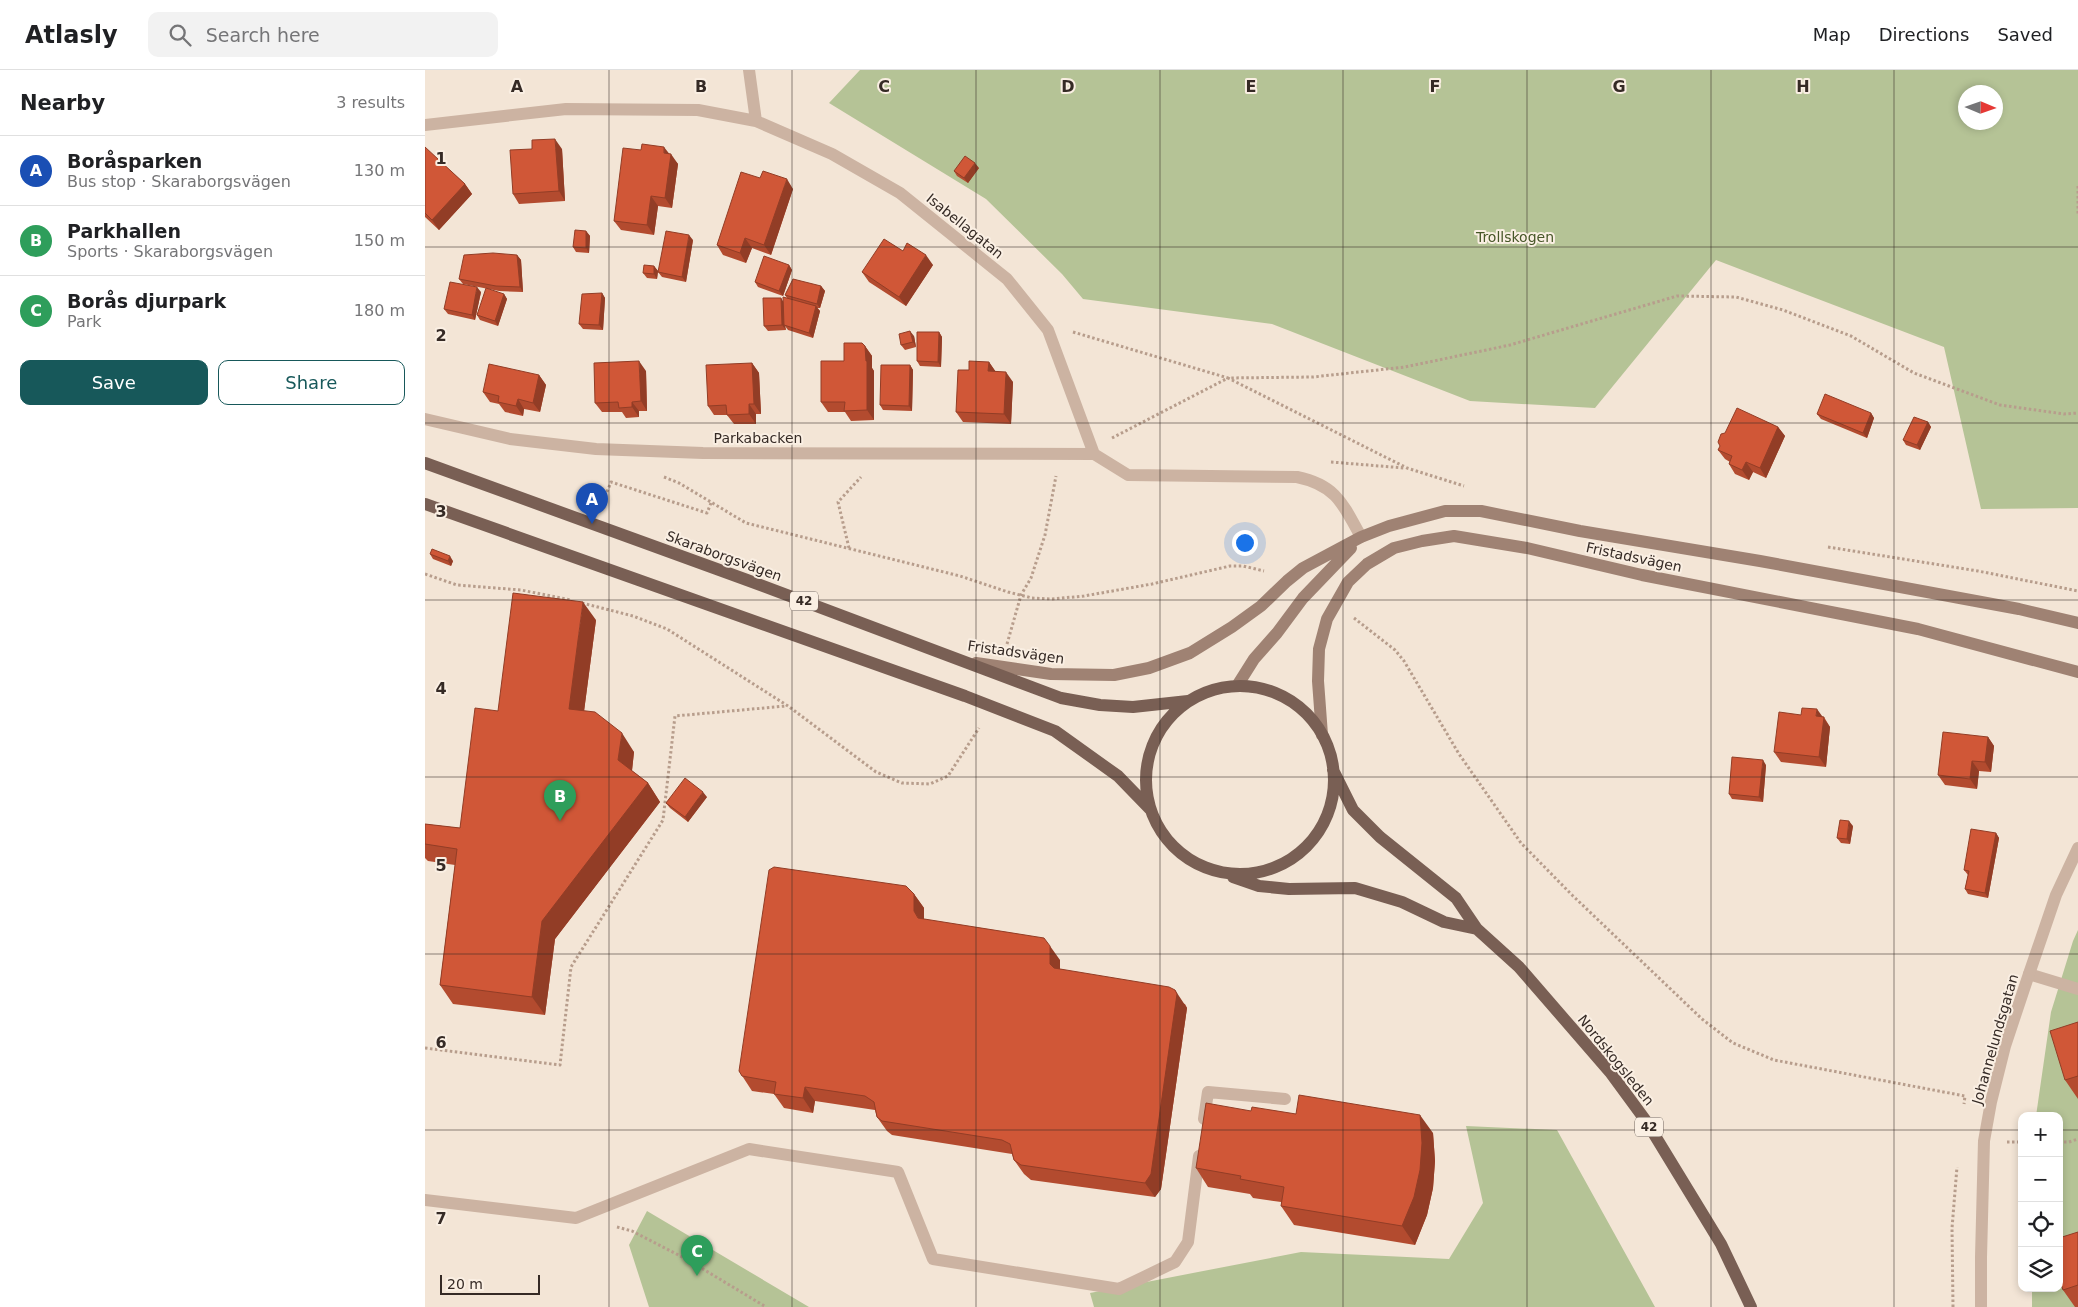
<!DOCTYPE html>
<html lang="en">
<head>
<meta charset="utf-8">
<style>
	body { margin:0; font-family:"DejaVu Sans",sans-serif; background:#f2f2f2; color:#202124 }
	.controls { position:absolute; right:15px; bottom:15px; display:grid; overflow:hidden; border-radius:10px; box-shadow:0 2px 8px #0003 }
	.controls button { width:45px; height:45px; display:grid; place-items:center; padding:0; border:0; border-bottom:1px solid #e0e0e0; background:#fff; color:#202124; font:25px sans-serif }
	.compass { position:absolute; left:1533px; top:15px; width:45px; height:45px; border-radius:50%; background:#fff; box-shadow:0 2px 8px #0003; rotate:92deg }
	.scale { position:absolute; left:15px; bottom:12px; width:100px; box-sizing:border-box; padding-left:5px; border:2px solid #352a25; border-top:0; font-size:14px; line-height:18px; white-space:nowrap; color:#352a25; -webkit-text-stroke:4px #faefe3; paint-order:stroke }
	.you { position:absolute; left:819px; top:472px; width:18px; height:18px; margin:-12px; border:4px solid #fff; border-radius:50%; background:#1a73e8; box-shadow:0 0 0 8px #1a73e833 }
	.badge { display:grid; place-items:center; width:32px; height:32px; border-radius:50%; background:#17585a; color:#fff; font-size:16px; font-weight:700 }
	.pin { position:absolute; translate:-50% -41px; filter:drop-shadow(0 1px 2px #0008) }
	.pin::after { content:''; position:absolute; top:26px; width:18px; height:15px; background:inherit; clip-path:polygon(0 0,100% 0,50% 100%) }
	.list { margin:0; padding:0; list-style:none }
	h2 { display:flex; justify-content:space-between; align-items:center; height:65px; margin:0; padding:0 20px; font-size:21px }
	h2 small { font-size:16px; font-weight:400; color:#757577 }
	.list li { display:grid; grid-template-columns:32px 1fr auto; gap:15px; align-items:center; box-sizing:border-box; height:70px; padding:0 20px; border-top:1px solid #e0e0e0 }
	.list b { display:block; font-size:19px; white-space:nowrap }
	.list p { margin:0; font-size:16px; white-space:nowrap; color:#757577 }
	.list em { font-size:16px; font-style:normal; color:#757577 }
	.actions { display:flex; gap:10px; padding:15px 20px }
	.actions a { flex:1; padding:11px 0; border:1px solid #17585a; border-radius:10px; text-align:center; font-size:18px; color:#17585a }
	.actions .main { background:#17585a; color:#fff }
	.icon { flex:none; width:28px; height:28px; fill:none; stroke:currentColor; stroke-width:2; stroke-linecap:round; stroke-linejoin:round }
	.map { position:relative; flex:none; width:1653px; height:1237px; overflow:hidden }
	header { display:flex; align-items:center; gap:30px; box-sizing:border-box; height:70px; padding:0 25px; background:#fff; border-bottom:1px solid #e0e0e0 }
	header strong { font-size:24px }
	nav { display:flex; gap:28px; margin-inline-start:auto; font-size:18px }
	.search { width:350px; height:45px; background:#f2f2f2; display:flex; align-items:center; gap:12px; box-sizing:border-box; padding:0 18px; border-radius:10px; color:#757577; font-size:19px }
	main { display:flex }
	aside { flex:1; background:#fff }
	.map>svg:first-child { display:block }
</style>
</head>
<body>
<header>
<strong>Atlasly</strong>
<div class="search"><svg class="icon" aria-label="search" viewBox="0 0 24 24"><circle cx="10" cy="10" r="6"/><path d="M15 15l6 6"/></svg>Search here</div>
<nav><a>Map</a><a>Directions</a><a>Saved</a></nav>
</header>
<main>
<aside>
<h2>Nearby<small>3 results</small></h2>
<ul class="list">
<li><span class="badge" style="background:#1a4fb4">A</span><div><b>Boråsparken</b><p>Bus stop · Skaraborgsvägen</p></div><em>130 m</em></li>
<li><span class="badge" style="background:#2e9e5b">B</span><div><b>Parkhallen</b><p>Sports · Skaraborgsvägen</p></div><em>150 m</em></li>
<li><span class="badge" style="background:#2e9e5b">C</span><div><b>Borås djurpark</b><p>Park</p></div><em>180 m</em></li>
</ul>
<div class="actions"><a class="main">Save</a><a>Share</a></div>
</aside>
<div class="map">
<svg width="1653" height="1237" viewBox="0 0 1653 1237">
	<rect width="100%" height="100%" fill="#f3e5d6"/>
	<path fill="#b5c396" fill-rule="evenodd" d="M 435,0 L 1653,0 L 1653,438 L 1556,439 L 1519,277 L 1291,190 L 1170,338 L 1045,331 L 847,254 L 658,229 L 637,204 L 561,129 L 404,33 ZM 1540,22 L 1570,22 L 1570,52 L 1540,52 Z
		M 1653,860 L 1653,1237 L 1607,1237 L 1607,1218 L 1634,1218 L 1634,1046 L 1611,1046 L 1626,942 L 1648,871 Z
		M 1041,1056 L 1132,1060 L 1230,1237 L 669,1237 L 665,1223 L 876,1182 L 1024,1189 L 1058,1133 Z
		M 222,1141 L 384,1237 L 224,1237 L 204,1175 Z"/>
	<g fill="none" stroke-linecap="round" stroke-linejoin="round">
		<path stroke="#b79d8c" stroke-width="3" stroke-dasharray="2.5 2.5" stroke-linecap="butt" d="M 1653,116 L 1653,145
			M 648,262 L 803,308 L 888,307 L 980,297 L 1085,275 L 1252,226 L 1311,227 L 1358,240 L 1426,266 L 1489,303 L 1575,335 L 1639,344 L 1653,343
			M 687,368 L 803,308 L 982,398 L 1039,416
			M 906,392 L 979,398
			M 239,407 L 254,413 L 321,453 L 535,506 L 583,522 L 607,528 L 627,529 L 659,526 L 727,514 L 805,496 L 818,496 L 839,501
			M 182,422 L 186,412 L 282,443 L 286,433
			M 1403,477 L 1553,501 L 1653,521
			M 424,478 L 413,432 L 436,407
			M 0,504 L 32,515 L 96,520 L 146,530
			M 157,533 L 208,546 L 242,559 L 363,636 L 451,702 L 477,713 L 505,714 L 523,706 L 554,658
			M 929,548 L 970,580 L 979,591 L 1034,684 L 1096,773 L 1147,825 L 1277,949 L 1308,973 L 1349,990 L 1540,1026 L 1539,1034
			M 582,574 L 596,525 L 606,508 L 620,465 L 631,406
			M 0,978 L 135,995 L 146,897 L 238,750 L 250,646 L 361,636
			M 1582,1072 L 1597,1072
			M 1634,1072 L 1644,1072 L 1653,1069
			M 192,1157 L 207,1161 L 263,1190 L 341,1237
			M 1528,1237 L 1527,1158 L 1532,1097"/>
		<path stroke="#ccb3a2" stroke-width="12" d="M 1604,904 L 1653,919
			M 779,1049 L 783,1022 L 860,1029
			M 0,1130 L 151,1148 L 324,1079 L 473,1102 L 508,1189 L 694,1219 L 750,1192 L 763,1172 L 774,1086"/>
		<path stroke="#ccb3a2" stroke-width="12" d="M 324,0 L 331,51
			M 0,55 L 141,39 L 273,40 L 331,51 L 407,84 L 475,123 L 582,209 L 623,260 L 669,384 L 703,405 L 872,407 C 911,415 918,434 936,467
			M 0,349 L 85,369 L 171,379 L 278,383 L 669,384
			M 1556,1237 L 1556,1187 L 1559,1071 L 1566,1032 L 1580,976 L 1604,904 L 1631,825 L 1653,778"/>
		<path stroke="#9f8273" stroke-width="12" d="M 551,593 L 626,604 L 689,605 L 724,598 L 765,583 L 807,557 L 836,536 L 862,511 L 878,498 L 936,467 L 964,456 L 1020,441 L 1056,441 L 1155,461 L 1335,491 L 1594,539 L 1653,553
			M 812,616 L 829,589 L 852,563 L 878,528 L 926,478
			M 897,665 L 893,611 L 894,579 L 902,549 L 923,512 L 942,494 L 969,478 L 997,471 L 1029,466 L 1102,478 L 1217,505 L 1493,559 L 1653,602"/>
		<path stroke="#795f54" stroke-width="12" d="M 0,393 L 322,510 L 636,628 L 675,635 L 708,637 L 763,631
			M 0,434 L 540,626 L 630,661 L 693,706 L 725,739
			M721 710a94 94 0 1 1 188 0a94 94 0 1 1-188 0Z
			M 908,700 L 928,740 L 955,767 L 1031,828 L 1052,859 L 1094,897 L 1185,1002 L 1221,1051 L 1296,1174 L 1326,1237
			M 808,807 L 834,816 L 864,819 L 930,818 L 977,832 L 1019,852 L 1052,859"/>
	</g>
	<path fill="#b34b2f" d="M 0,78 L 40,114 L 47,124 L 14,160 L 0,147 Z
		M 107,79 L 137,79 L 140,131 L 94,134 L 88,124 Z
		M 216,80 L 244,84 L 253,94 L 247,138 L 233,136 L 229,165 L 196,160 L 189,151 Z
		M 554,98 L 543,113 L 532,106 L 529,101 Z
		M 335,108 L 368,119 L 346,185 L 327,178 L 321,193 L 298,185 L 292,175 Z
		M 161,161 L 165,166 L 164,183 L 151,182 L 148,177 Z
		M 268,170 L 261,212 L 237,207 L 233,202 Z
		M 478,181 L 508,195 L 481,236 L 444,212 L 437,202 Z
		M 92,185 L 96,190 L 98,222 L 74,221 L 38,214 L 34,209 Z
		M 364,195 L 367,200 L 358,226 L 333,217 L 330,212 Z
		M 229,196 L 233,201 L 232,209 L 222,208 L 218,203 Z
		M 396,216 L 400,221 L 395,238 L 392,238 L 395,241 L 388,268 L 363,260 L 360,256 L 361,260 L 343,261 L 339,256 L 356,228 L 358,232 L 362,228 L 360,225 Z
		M 56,222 L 50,250 L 23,244 L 19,239 Z
		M 177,223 L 180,228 L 178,260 L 158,259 L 154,254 Z
		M 79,224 L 82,229 L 73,256 L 55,250 L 52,245 Z
		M 514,262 L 517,267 L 516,297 L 495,296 L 492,291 Z
		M 489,266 L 491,277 L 480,280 L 476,275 Z
		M 440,276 L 447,286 L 447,298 L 449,301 L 449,350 L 426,351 L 420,342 L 403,342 L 396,332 L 419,291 Z
		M 564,292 L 570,301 L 588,312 L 586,354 L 538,352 L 531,342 L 544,300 Z
		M 327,293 L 334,303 L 336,344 L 331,344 L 331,354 L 309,354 L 302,345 L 289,345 L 283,336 Z
		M 485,295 L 488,300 L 487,341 L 458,340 L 455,335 Z
		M 221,301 L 222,341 L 214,341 L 214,347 L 201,348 L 197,342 L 177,342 L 170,333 Z
		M 114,305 L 121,315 L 115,342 L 99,339 L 98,346 L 80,342 L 74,334 L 65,332 L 58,322 Z
		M 1446,343 L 1449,348 L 1442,368 L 1396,349 L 1392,344 Z
		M 1503,352 L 1506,357 L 1495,380 L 1481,375 L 1478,370 Z
		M 1353,357 L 1360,366 L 1341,408 L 1328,402 L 1324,410 L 1310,404 L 1304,394 L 1305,392 L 1300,389 L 1293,380 Z
		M 5,484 L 28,491 L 26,496 L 8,489 Z
		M 171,550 L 159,641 L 209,682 L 207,701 L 223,713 L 235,732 L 130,869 L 120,945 L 28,934 L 15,915 L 30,795 L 3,791 L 0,788 L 0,754 L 35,758 L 73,641 Z
		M 1398,647 L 1399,647 L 1405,657 L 1401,697 L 1356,692 L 1349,682 Z
		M 1563,667 L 1569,676 L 1566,702 L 1554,701 L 1552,719 L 1520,715 L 1513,705 Z
		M 1341,695 L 1338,732 L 1307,729 L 1304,724 Z
		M 282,727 L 263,752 L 245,738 L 241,733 Z
		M 1428,756 L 1425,774 L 1416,773 L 1412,768 Z
		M 1571,763 L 1574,768 L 1563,828 L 1543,824 L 1540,819 L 1543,805 L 1539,800 Z
		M 489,824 L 499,838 L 499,849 L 635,890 L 635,899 L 760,934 L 762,938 L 736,1119 L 730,1127 L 606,1110 L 599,1104 L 589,1090 L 587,1084 L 467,1065 L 462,1061 L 452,1047 L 450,1040 L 390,1031 L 388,1043 L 359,1038 L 349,1024 L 327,1021 L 314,1001 Z
		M 1653,952 L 1653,1029 L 1640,1010 Z
		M 871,1044 L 1008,1063 L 1010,1091 L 1008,1118 L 1002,1145 L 990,1175 L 869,1155 L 856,1136 L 856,1132 L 828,1128 L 825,1124 L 783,1117 L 771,1098 Z
		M 1653,1162 L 1653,1237 L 1650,1237 L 1638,1220 Z"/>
	<path fill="#923d26" d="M 130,69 L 137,79 L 140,131 L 134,121 Z
		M 239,77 L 246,86 L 246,84 L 253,94 L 247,138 L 240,128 Z
		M 550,93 L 554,98 L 543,113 L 539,108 Z
		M 362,109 L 368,119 L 346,185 L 339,175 Z
		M 40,114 L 47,124 L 14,160 L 7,150 Z
		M 226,126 L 233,136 L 229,165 L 222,155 Z
		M 161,161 L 165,166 L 164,183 L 161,178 Z
		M 264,165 L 268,170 L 261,212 L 257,207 Z
		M 320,168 L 327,178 L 321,193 L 315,183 Z
		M 92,185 L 96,190 L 98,222 L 95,217 Z
		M 501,185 L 508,195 L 481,236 L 474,227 Z
		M 364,195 L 367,200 L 358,226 L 354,221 Z
		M 229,196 L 233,201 L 232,209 L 229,204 Z
		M 396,216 L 400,221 L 395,238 L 392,234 Z
		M 52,217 L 56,222 L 50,250 L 47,245 Z
		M 177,223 L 180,228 L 178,260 L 174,255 Z
		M 79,224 L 82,229 L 73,256 L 70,251 Z
		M 356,228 L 359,233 L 359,255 L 360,256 L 361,260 L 357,255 Z
		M 391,236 L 395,241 L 388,268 L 384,263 Z
		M 485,261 L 489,266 L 491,277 L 488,272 Z
		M 514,262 L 517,267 L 516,297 L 513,292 Z
		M 440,276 L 447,286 L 447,298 L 449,301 L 449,350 L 442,340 Z
		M 214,291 L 221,301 L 222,341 L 216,331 Z
		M 564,292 L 571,302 L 563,301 Z
		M 327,293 L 334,303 L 336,344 L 329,334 Z
		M 485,295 L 488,300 L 487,341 L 484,336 Z
		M 581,302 L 588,312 L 586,354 L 579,344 Z
		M 114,305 L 121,315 L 115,342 L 108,333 Z
		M 93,329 L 99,339 L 98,346 L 91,336 Z
		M 207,332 L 214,341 L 214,347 L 207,337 Z
		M 324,334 L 331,344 L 331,354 L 324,344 Z
		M 1446,343 L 1449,348 L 1442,368 L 1438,363 Z
		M 1503,352 L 1506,357 L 1495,380 L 1492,375 Z
		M 1353,357 L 1360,366 L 1341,408 L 1335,398 Z
		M 1321,392 L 1328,402 L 1324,410 L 1317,400 Z
		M 25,486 L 28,491 L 26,496 L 23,491 Z
		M 158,532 L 171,550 L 157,657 L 144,639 Z
		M 1392,639 L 1405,657 L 1401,697 L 1394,687 L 1391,646 Z
		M 197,663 L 209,682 L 206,709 L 193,690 Z
		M 1563,667 L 1569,676 L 1566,702 L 1560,692 Z
		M 1338,690 L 1341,695 L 1338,732 L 1334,727 Z
		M 1547,691 L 1554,701 L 1552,719 L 1545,709 Z
		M 223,713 L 235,732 L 130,869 L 120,945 L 107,927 L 117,851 Z
		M 278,722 L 282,727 L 263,752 L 260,747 Z
		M 1424,751 L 1428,756 L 1425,774 L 1422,769 Z
		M 1571,763 L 1574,768 L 1563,828 L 1560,823 Z
		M 489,824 L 499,838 L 499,856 L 489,841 Z
		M 625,876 L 635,890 L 635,908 L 625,894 Z
		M 750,920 L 762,938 L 736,1119 L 730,1127 L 720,1113 Z
		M 380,1017 L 390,1031 L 388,1043 L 378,1028 Z
		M 995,1045 L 1008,1063 L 1010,1091 L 1008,1118 L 1002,1145 L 990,1175 L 977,1156 Z"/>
	<path fill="#d05737" stroke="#923d26" d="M 130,69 L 134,121 L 88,124 L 85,80 L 107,79 L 107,70 Z
		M 217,74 L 239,77 L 239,83 L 246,84 L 240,128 L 226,126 L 222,155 L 189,151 L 198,78 L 216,80 Z
		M 0,77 L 40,114 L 7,150 L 0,143 Z
		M 540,86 L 550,93 L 539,108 L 529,101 Z
		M 338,101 L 362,109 L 339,175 L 320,168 L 315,183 L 292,175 L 316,102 L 335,108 Z
		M 150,160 L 161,161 L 161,178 L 148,177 Z
		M 241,161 L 264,165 L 257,207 L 233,202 Z
		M 459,169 L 478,181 L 482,173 L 501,185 L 474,227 L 437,202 Z
		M 68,183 L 92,185 L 95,217 L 71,216 L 34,209 L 39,185 Z
		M 339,186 L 364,195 L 354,221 L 330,212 Z
		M 219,195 L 229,196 L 229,204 L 218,203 Z
		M 368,209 L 396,216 L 392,234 L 360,225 Z
		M 25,212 L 52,217 L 47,245 L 19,239 Z
		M 61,218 L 79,224 L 70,251 L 52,245 Z
		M 177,223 L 174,255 L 154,254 L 157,224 Z
		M 358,227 L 391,236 L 384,263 L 359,255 Z
		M 338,228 L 356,228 L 357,255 L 339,256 Z
		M 485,261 L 488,272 L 476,275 L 474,264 Z
		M 492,262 L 514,262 L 513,292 L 492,291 Z
		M 419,273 L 437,273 L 440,276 L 441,291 L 442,291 L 442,340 L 419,341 L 420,332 L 396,332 L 396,291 L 419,291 Z
		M 214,291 L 216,331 L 207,332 L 207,337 L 194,338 L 193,332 L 170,333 L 169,293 Z
		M 544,291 L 564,292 L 563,301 L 581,302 L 579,344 L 531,342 L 533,300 L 544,300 Z
		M 327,293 L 329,334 L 324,334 L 324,344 L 302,345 L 301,335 L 283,336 L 281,295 Z
		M 64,294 L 114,305 L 108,333 L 93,329 L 91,336 L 73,332 L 74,326 L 58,322 Z
		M 456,295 L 485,295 L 484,336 L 455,335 Z
		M 1400,324 L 1446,343 L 1438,363 L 1392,344 Z
		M 1312,338 L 1353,357 L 1335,398 L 1321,392 L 1317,400 L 1304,394 L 1307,386 L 1293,380 L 1295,376 L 1293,372 L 1296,364 L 1300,363 Z
		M 1489,347 L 1503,352 L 1492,375 L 1478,370 Z
		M 7,479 L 25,486 L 23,491 L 5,484 Z
		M 88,523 L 158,532 L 144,639 L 170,642 L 197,663 L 193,690 L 223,713 L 117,851 L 107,927 L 15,915 L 32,779 L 0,774 L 0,754 L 35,758 L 50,638 L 73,641 Z
		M 1377,638 L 1392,639 L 1391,646 L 1399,647 L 1394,687 L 1349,682 L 1354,642 L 1376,645 Z
		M 1518,662 L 1563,667 L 1560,692 L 1547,691 L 1545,709 L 1513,705 Z
		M 1307,687 L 1338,690 L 1334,727 L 1304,724 Z
		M 260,708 L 278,722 L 260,747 L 241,733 Z
		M 1415,750 L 1424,751 L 1422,769 L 1412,768 Z
		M 1546,759 L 1571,763 L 1560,823 L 1540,819 L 1544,801 L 1539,800 Z
		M 349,797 L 481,816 L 489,824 L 489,841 L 493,848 L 619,868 L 625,876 L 625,894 L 629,898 L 744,917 L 750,920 L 752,924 L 726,1104 L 720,1113 L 596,1095 L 589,1090 L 585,1074 L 577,1070 L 457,1051 L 452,1047 L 449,1032 L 440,1026 L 380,1017 L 378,1028 L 349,1024 L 351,1012 L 317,1006 L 314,1001 L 344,800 Z
		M 1653,952 L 1653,1006 L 1640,1010 L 1625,961 Z
		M 874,1025 L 995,1045 L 997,1073 L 995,1100 L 989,1127 L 977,1156 L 856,1136 L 859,1117 L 815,1109 L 816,1106 L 771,1098 L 781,1033 L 826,1041 L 827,1037 L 871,1044 Z
		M 1653,1162 L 1653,1215 L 1638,1220 L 1634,1208 L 1634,1168 Z"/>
	<path fill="none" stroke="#352a25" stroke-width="1" stroke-opacity="0.55" d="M 184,0 L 184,1237M 367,0 L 367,1237M 551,0 L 551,1237M 735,0 L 735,1237M 918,0 L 918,1237M 1102,0 L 1102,1237M 1286,0 L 1286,1237M 1469,0 L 1469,1237M 0,177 L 1653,177M 0,353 L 1653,353M 0,530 L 1653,530M 0,707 L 1653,707M 0,884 L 1653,884M 0,1060 L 1597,1060M 1634,1060 L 1653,1060"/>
	<g text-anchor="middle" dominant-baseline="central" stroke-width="4" stroke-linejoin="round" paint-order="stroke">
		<g fill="#faefe3" stroke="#70655e" stroke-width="1">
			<rect x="365" y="521.5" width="28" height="19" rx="4"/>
			<rect x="1210" y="1047.5" width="28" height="19" rx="4"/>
		</g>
		<g font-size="12" font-weight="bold" fill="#352a25">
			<text x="379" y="531">42</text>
			<text x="1224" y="1057">42</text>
		</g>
		<g font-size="14" fill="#352a25" stroke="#faefe3">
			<text transform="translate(540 156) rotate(39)">Isabellagatan</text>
			<text x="333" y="368">Parkabacken</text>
			<text transform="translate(299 486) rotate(20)">Skaraborgsvägen</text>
			<text transform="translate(1209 487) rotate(12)">Fristadsvägen</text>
			<text transform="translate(591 582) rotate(8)">Fristadsvägen</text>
			<text transform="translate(1570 969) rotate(-74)">Johannelundsgatan</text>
			<text transform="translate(1191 990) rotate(51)">Nordskogsleden</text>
		</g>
		<g font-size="14" fill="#465627" stroke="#faefe3">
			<text x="1090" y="167">Trollskogen</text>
		</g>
	</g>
	<g font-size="16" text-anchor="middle" font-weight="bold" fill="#352a25" stroke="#faefe3" stroke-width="4" stroke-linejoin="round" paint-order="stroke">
		<text x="92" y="22">A</text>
		<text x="276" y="22">B</text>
		<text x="459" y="22">C</text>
		<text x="643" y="22">D</text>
		<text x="826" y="22">E</text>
		<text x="1010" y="22">F</text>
		<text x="1194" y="22">G</text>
		<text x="1378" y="22">H</text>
		<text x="16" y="94">1</text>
		<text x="16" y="271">2</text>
		<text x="16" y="447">3</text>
		<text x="16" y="624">4</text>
		<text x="16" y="801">5</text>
		<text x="16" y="978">6</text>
		<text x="16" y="1154">7</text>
	</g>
</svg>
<div class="controls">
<button>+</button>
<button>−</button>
<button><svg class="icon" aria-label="locate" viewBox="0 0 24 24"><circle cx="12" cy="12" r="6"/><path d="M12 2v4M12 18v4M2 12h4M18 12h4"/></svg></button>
<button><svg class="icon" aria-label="layers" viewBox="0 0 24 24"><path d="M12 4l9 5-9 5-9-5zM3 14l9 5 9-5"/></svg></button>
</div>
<svg class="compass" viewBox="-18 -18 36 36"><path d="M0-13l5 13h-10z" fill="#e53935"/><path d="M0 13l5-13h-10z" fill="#757577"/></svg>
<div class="scale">20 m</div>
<div class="you"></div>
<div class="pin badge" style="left:167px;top:454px;background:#1a4fb4">A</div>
<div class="pin badge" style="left:135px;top:751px;background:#2e9e5b">B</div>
<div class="pin badge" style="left:272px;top:1206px;background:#2e9e5b">C</div>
</div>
</main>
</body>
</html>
